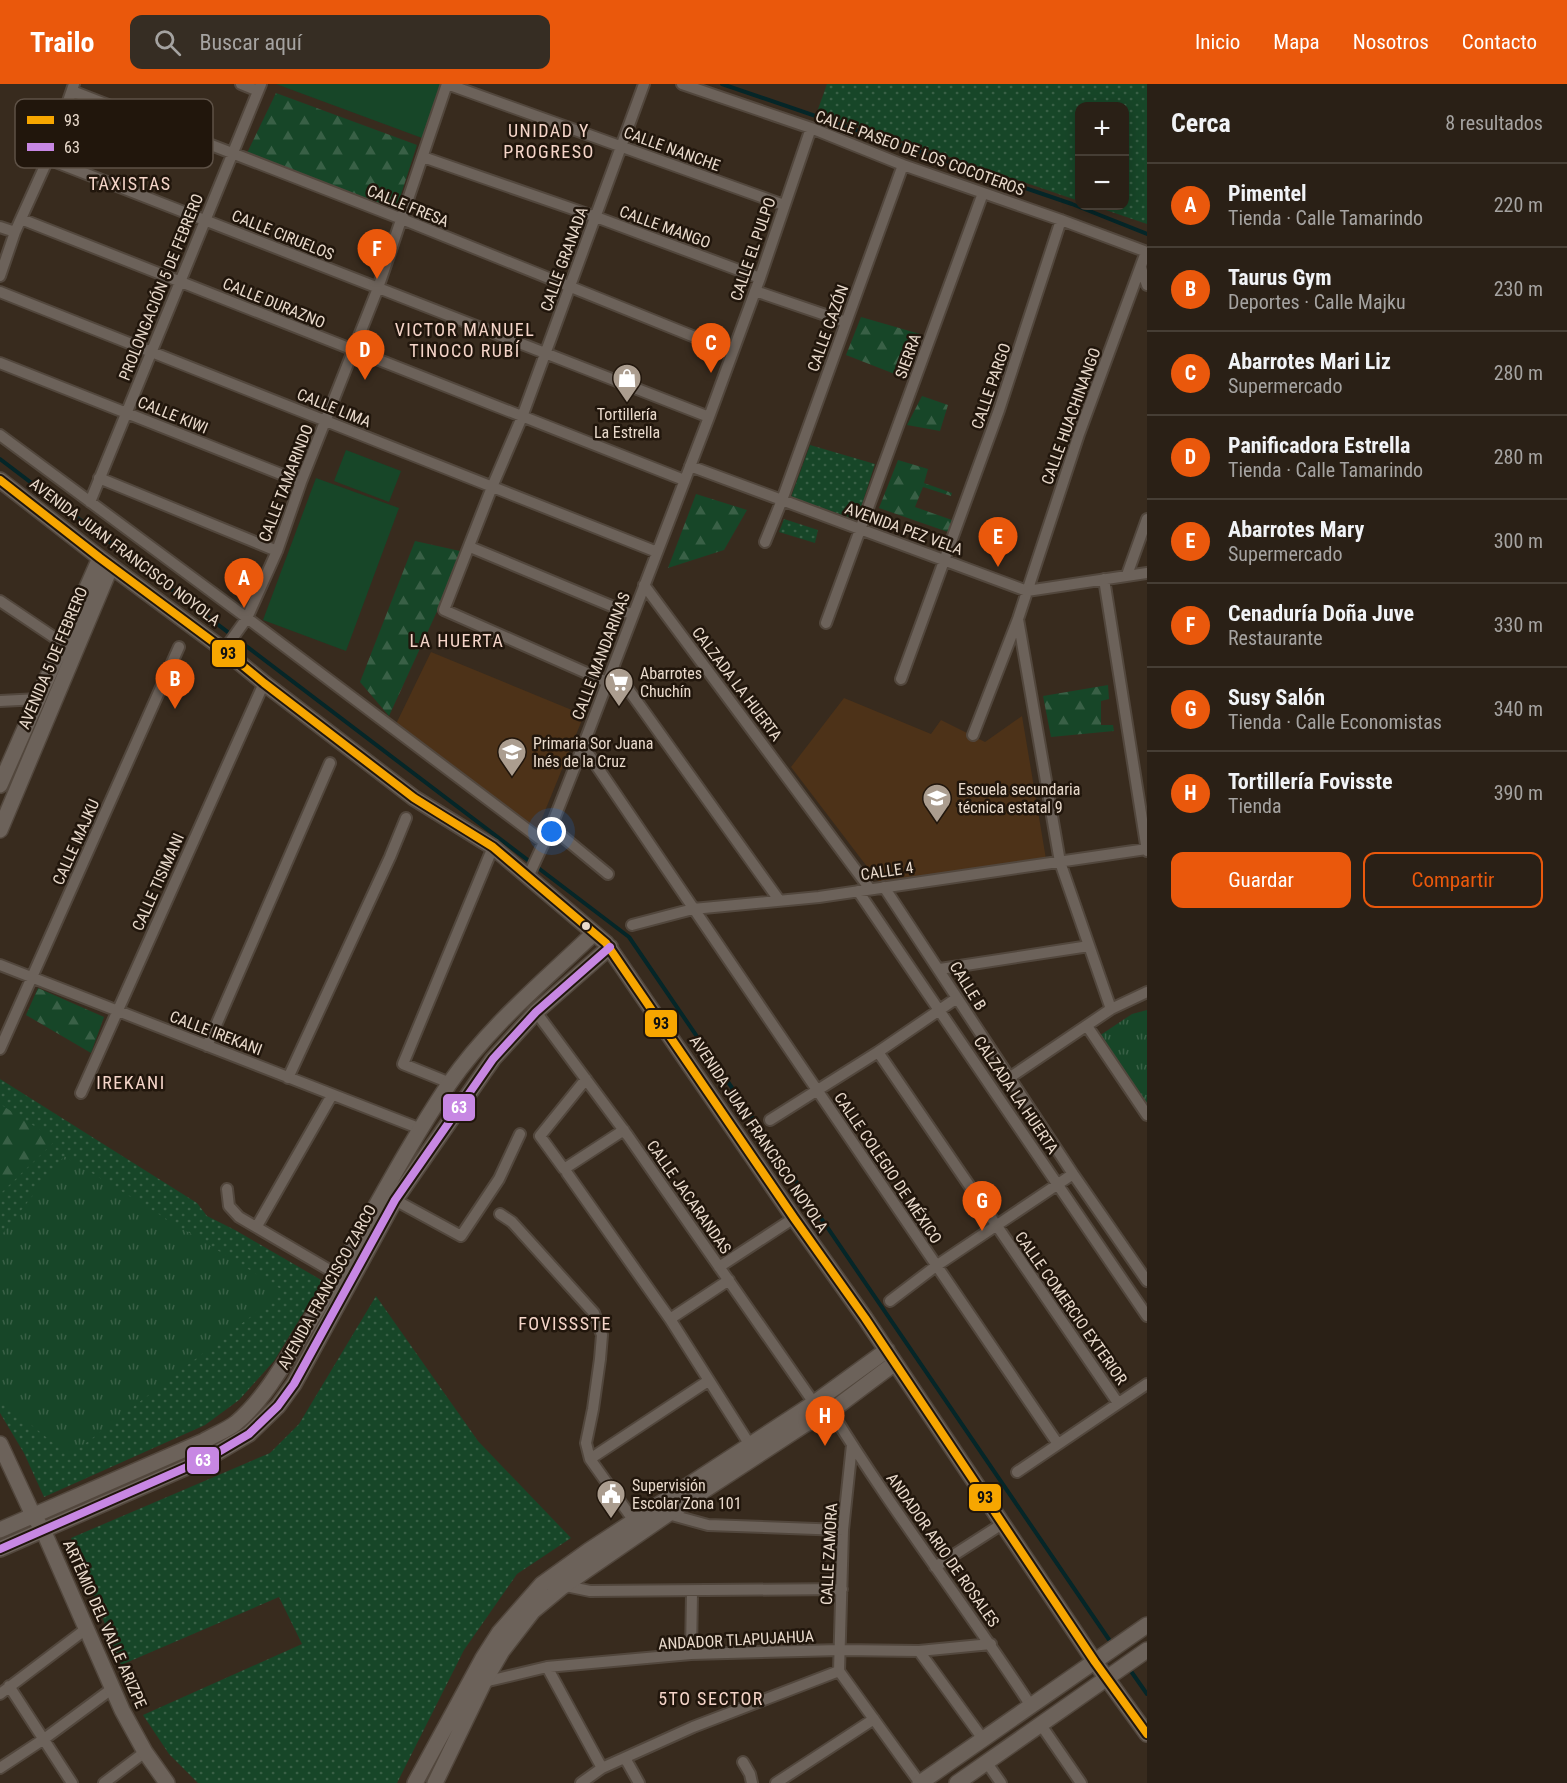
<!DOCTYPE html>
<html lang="es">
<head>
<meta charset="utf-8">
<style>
	body { margin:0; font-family:"Roboto Condensed",sans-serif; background:#362d23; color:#f1f3f6 }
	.controls { position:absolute; right:18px; top:18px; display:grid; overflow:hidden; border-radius:12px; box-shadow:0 3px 15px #0003 }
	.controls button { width:54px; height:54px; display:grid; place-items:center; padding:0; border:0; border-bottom:2px solid #463e35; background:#2a2016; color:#f1f3f6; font:30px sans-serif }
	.you { position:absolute; left:552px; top:748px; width:21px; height:21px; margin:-15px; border:4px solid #fff; border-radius:50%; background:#1a73e8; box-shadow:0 0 0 9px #1a73e833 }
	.badge { display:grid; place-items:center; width:39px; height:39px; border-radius:50%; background:#ea580c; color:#fff; font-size:20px; font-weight:700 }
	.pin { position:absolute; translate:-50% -50px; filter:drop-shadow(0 2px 3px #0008) }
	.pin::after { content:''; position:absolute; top:32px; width:21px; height:18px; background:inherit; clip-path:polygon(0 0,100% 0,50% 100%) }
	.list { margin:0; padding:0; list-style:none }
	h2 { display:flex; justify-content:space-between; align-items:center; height:78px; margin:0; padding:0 24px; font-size:26px }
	h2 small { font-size:20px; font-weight:400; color:#a5a3a1 }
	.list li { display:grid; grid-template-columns:39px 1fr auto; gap:18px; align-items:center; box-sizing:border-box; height:84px; padding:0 24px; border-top:2px solid #463e35 }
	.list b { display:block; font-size:22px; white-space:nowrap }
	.list p { margin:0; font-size:20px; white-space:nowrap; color:#a5a3a1 }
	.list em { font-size:20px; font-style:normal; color:#a5a3a1 }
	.actions { display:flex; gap:12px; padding:18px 24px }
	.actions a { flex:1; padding:14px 0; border:2px solid #ea580c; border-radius:12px; text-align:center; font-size:21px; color:#ea580c }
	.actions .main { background:#ea580c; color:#fff }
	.icon { flex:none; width:33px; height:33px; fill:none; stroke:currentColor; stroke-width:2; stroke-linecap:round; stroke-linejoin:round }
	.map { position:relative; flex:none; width:1147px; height:1699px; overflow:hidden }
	header { display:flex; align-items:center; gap:36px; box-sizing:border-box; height:84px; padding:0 30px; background:#ea580c; color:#fff }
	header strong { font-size:28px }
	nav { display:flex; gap:33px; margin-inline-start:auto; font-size:21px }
	.search { width:420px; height:54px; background:#362d23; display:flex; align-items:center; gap:15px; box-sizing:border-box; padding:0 21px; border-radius:12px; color:#a5a3a1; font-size:22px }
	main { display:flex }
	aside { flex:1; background:#2a2016 }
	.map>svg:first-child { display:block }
</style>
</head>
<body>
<header>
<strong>Trailo</strong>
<div class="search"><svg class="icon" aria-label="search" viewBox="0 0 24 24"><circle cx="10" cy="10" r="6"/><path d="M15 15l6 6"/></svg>Buscar aquí</div>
<nav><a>Inicio</a><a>Mapa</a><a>Nosotros</a><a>Contacto</a></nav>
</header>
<main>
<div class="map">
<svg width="1147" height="1699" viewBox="0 0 1147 1699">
	<defs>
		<pattern id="grass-dots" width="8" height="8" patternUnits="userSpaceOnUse" patternTransform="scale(1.5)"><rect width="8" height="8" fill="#174628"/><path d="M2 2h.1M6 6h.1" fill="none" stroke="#396046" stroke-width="1.8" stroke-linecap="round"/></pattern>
		<pattern id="forest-firs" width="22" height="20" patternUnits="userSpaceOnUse" patternTransform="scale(1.5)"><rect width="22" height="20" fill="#174628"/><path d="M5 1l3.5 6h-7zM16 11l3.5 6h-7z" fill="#396046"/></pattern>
		<pattern id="park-tufts" width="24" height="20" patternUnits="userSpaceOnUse" patternTransform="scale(1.5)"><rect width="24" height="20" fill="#174628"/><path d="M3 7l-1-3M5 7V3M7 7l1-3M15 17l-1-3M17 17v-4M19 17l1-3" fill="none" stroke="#396046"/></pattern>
	</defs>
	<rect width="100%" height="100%" fill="#382b1e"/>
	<path fill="#4d3218" d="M 431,568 L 584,631 L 536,749 L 396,640 Z
		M 844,614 L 931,650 L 941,636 L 985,658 L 1022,632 L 1046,775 L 878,797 L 791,683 Z"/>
	<path fill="url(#grass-dots)" d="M 827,0 L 1147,0 L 1147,140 L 1094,122 L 1124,122 L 1124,22 L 1080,22 L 1079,117 L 817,28 Z
		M 810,361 L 875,380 L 857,436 L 791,413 Z
		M 784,435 L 818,446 L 815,459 L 779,448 Z
		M 0,995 L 197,1119 L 207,1132 L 235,1146 L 323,1197 L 274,1277 L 239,1316 L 205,1341 L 44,1413 L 24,1369 L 0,1329 Z
		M 376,1212 L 478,1357 L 571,1454 L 517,1490 L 464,1566 L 397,1699 L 198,1699 L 169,1670 L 143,1631 L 302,1560 L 279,1513 L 121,1581 L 71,1454 L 270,1369 L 299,1340 Z"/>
	<path fill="url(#forest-firs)" d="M 276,9 L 417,61 L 396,126 L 247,69 Z
		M 861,233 L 920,250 L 905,294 L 846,271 Z
		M 922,312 L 948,321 L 940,347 L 907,341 Z
		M 898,376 L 928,385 L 924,399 L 952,409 L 951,412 L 923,403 L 915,423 L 952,436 L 948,448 L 879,424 Z
		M 696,410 L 747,426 L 724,466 L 668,484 Z
		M 415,457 L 460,467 L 439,523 L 389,632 L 360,598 Z
		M 1108,601 L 1109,615 L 1101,617 L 1101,641 L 1113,641 L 1114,647 L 1051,653 L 1043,612 Z
		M 38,904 L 104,933 L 91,969 L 26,931 Z
		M 0,1020 L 56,1056 L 0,1110 Z"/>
	<path fill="url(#park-tufts)" d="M 1147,926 L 1147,1020 L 1099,952 L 1132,930 Z
		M 64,1072 L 284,1207 L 69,1372 L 0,1315 L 0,1153 Z"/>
	<path fill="#174628" d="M 276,0 L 442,0 L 422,54 Z
		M 346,366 L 401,387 L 389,418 L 334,397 Z
		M 316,394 L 399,424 L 346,567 L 263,536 Z"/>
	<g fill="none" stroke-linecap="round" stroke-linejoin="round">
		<path stroke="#052628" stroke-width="4" d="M 722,0 L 1072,120 L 1147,150
			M 0,375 L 629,853 L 1112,1560
			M 1128,1583 L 1147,1610"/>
		<g stroke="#52473d" stroke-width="14">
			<path id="street" d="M 241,0 L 258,7
				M 447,0 L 784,121
				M 682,0 L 811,44 L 903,81 L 1061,136 L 1147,168
				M 72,7 L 402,135 L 732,268
				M 423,73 L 596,133 L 760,194
				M 48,75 L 709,333
				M 21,135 L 684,396
				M 0,143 L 15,148
				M 1141,184 L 1147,201
				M 0,192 L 15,148 L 48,75 L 74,0
				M 755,207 L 846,238
				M 0,208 L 657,468
				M 0,279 L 301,398
				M 0,351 L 247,534 L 544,758
				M 690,382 L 1027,507 L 1147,489
				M 99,394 L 277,467
				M 90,418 L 261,0
				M 765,458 L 782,416 L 903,81
				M 470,463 L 633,531
				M 1127,491 L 1147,435
				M 1104,495 L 1147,767
				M 644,501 L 870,805
				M 0,517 L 67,562
				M 1018,535 L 1060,778 L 1111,925
				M 826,539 L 983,109
				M 224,566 L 247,534 L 277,467 L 301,398 L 378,204 L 447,0
				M 613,584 L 779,816
				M 901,595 L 999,326 L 1061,136
				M 607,598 L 444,526 L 492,403 L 522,333 L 644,0
				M 0,617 L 39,615
				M 973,651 L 1018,535 L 1079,350 L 1146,168
				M 583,662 L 1058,1360
				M 551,743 L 608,790
				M 528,793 L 551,743 L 583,662 L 709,333 L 760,194 L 811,44
				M 884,803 L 1073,1090 L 1147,1197
				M 858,807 L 1147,1232
				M 632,841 L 693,825 L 819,813 L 1147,765
				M 0,881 L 421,1045
				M 940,885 L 1089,862
				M 536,928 L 628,1052 L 814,1319
				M 1087,942 L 1147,1031
				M 207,962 L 330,679
				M 0,965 L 179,563
				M 878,968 L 1118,1319
				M 288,994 L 390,773 L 406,734
				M 1009,994 L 1111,925 L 1147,908
				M 586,995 L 540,1052 L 564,1085 L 624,1046
				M 450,999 L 403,980 L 493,763
				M 81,1009 L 264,599
				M 770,1036 L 878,968 L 957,914
				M 567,1089 L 670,1235 L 750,1361
				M 227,1105 L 229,1122 L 239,1133 L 338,1191
				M 395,1116 L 461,1152 L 499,1095 L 520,1050
				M 500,1130 L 512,1138 L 594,1229 L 602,1251 L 600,1275 L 593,1325 L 586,1359 L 590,1375 L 634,1437
				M 257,1142 L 332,1011
				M 719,1183 L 794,1134
				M 890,1217 L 936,1182 L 1073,1090
				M 670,1235 L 729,1196
				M 831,1327 C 893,1428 966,1522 1031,1622
				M 590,1375 L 708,1297
				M 1017,1388 L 1147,1300
				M 668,1430 L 708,1441 L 843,1446
				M 935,1483 L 1002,1440
				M 561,1501 L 590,1507 L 842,1505
				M 919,1567 L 983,1655
				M 691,1570 L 692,1508
				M 547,1583 L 602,1684
				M 839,1587 L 843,1446 L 852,1361
				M 839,1587 L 920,1699
				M 484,1598 L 547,1583 L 691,1570 L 840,1566 L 919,1567 L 991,1560
				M 9,1602 L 72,1699
				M 0,1610 L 86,1545
				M 1041,1641 L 1081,1699
				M 625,1674 L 639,1699
				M 743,1678 L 750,1690 L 752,1699
				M 987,1679 L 1001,1699
				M 0,1684 L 44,1655 L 113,1604
				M 104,1699 L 145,1668
				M 581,1699 L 602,1684 L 693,1643 L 839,1587
				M 776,1699 L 874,1635"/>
		</g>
		<g stroke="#52473d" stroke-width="18">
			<path id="secondary" d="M 0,396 L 100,474 L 224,566 L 264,599 L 414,714 L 493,763 L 606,859 L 794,1134 L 865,1234 L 1095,1578 L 1147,1650
				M 0,701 L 100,474
				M 0,746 L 111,482
				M 0,1360 L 33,1431 L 43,1446 L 122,1626 L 145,1668 L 167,1699
				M 0,1446 L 204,1357 C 214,1351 227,1346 236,1339 C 264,1316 287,1275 306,1244 C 355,1164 397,1078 449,1000 C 489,942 544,897 594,849
				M 0,1465 L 210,1373 L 249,1350 L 278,1322 L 294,1300 L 395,1116 L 493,975 L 536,928 L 610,863
				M 415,1699 L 483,1574 L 499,1549 L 542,1500 L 588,1467 L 814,1319 L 887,1266
				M 435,1699 L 484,1598 L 502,1567 L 533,1527 L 562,1503 L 668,1430 L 804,1341 L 831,1327 L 895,1279
				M 920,1699 L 1147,1541
				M 957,1699 L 1147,1566"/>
		</g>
		<use href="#street" stroke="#6c625a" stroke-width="10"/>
		<use href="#secondary" stroke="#6c625a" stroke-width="15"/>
		<g stroke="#21160c" stroke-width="12">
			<path id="bus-1" d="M 0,396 L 100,474 L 224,566 L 264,599 L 414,714 L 493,763 L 606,859 L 794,1134 L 865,1234 L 1095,1578 L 1147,1650"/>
		</g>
		<g stroke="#21160c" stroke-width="12">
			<path id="bus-2" d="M 0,1465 L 210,1373 L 249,1350 L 278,1322 L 294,1300 L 395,1116 L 493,975 L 536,928 L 610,863"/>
		</g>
		<use href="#bus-1" stroke="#f7a600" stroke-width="8"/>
		<use href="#bus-2" stroke="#c787e3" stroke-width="8"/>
	</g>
	<defs>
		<g id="shop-pin" transform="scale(1.5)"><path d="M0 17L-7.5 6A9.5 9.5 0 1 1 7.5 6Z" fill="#ab9d8f" stroke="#21160c"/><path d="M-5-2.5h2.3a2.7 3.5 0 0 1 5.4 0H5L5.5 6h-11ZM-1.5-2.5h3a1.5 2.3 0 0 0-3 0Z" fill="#fff"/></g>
		<g id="supermarket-pin" transform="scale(1.5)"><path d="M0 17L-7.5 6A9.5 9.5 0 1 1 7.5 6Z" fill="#ab9d8f" stroke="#21160c"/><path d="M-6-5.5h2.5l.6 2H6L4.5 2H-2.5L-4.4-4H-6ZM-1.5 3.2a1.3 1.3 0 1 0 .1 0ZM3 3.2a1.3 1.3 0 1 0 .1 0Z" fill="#fff"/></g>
		<g id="school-pin" transform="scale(1.5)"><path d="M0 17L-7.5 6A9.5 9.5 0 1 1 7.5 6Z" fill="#ab9d8f" stroke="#21160c"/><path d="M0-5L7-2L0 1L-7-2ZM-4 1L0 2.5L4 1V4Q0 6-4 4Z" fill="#fff"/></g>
		<g id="civic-pin" transform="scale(1.5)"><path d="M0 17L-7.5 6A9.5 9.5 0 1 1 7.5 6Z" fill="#ab9d8f" stroke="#21160c"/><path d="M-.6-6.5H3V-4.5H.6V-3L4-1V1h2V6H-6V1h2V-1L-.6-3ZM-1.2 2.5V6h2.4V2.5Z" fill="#fff"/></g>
	</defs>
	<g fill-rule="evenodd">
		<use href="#shop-pin" x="627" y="294"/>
		<use href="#supermarket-pin" x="619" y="598"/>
		<use href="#school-pin" x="512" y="668"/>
		<use href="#school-pin" x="937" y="714"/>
		<use href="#civic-pin" x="611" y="1410"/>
	</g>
	<circle fill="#e9dacc" stroke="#21160c" stroke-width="2" cx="586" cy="842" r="5"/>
	<g text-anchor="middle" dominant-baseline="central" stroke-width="5" stroke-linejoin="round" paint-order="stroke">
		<g font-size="16" fill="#e9dacc" stroke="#21160c">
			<text transform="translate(672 65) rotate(20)">CALLE NANCHE</text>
			<text transform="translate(920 69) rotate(20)">CALLE PASEO DE LOS COCOTEROS</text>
			<text transform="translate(408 122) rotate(22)">CALLE FRESA</text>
			<text transform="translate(665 143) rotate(20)">CALLE MANGO</text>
			<text transform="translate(283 151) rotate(22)">CALLE CIRUELOS</text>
			<text transform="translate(753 165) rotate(-71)">CALLE EL PULPO</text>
			<text transform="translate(564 175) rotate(-70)">CALLE GRANADA</text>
			<text transform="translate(161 203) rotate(-68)">PROLONGACIÓN 5 DE FEBRERO</text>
			<text transform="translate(274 219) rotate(22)">CALLE DURAZNO</text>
			<text transform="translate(828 244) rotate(-70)">CALLE CAZÓN</text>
			<text transform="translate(908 272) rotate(-70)">SIERRA</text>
			<text transform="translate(991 302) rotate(-71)">CALLE PARGO</text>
			<text transform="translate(334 324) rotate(22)">CALLE LIMA</text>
			<text transform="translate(173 331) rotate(22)">CALLE KIWI</text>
			<text transform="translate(1071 332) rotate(-70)">CALLE HUACHINANGO</text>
			<text transform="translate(286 399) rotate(-69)">CALLE TAMARINDO</text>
			<text transform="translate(904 445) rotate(20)">AVENIDA PEZ VELA</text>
			<text transform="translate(125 468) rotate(37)">AVENIDA JUAN FRANCISCO NOYOLA</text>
			<text transform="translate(601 572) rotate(-69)">CALLE MANDARINAS</text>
			<text transform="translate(53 574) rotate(-67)">AVENIDA 5 DE FEBRERO</text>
			<text transform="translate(737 600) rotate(53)">CALZADA LA HUERTA</text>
			<text transform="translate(76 758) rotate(-66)">CALLE MAJKU</text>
			<text transform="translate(887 787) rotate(-8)">CALLE 4</text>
			<text transform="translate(158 798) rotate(-66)">CALLE TISIMANI</text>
			<text transform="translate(968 902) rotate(58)">CALLE B</text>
			<text transform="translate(216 949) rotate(21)">CALLE IREKANI</text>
			<text transform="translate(1016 1011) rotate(56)">CALZADA LA HUERTA</text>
			<text transform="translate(759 1050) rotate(56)">AVENIDA JUAN FRANCISCO NOYOLA</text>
			<text transform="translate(888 1084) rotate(56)">CALLE COLEGIO DE MÉXICO</text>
			<text transform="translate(689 1113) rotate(55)">CALLE JACARANDAS</text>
			<text transform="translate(327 1203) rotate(-61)">AVENIDA FRANCISCO ZARCO</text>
			<text transform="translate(1071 1224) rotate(55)">CALLE COMERCIO EXTERIOR</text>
			<text transform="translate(943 1466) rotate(55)">ANDADOR ARIO DE ROSALES</text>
			<text transform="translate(829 1470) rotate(-87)">CALLE ZAMORA</text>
			<text transform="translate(105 1540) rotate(66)">ARTÉMIO DEL VALLE ARIZPE</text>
			<text transform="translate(736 1556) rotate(-3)">ANDADOR TLAPUJAHUA</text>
		</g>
		<g font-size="16" fill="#e9dacc" stroke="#21160c" text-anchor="start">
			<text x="627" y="330" text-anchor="middle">Tortillería<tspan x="627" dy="18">La Estrella</tspan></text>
			<text x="640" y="589">Abarrotes<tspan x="640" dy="18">Chuchín</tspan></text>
			<text x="533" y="659">Primaria Sor Juana<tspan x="533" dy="18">Inés de la Cruz</tspan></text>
			<text x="958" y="705">Escuela secundaria<tspan x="958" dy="18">técnica estatal 9</tspan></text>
			<text x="632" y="1401">Supervisión<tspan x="632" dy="18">Escolar Zona 101</tspan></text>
		</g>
		<g font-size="18" letter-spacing="1.5" fill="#f5d5c9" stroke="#21160c">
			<text x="549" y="46">UNIDAD Y<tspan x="549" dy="21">PROGRESO</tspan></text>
			<text x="130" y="99">TAXISTAS</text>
			<text x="465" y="245">VICTOR MANUEL<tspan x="465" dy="21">TINOCO RUBÍ</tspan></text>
			<text x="457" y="556">LA HUERTA</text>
			<text x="131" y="998">IREKANI</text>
			<text x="565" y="1239">FOVISSSTE</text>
			<text x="711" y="1614">5TO SECTOR</text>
		</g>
	</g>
	<rect x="15" y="15" width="198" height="69" rx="9" fill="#21160c" stroke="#5d5146" stroke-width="1.5"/>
	<rect x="27" y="32" width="27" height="8" fill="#f7a600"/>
	<rect x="27" y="59" width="27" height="8" fill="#c787e3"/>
	<g font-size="16" fill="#e9dacc">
		<text x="64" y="42">93</text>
		<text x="64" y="69">63</text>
	</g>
	<g stroke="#21160c" stroke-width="2">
		<rect x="211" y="555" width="35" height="29" rx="6" fill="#f7a600"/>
		<rect x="644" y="925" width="34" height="29" rx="6" fill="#f7a600"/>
		<rect x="442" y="1009" width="34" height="29" rx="6" fill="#c787e3"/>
		<rect x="186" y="1362" width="34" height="29" rx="6" fill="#c787e3"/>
		<rect x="968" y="1399" width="34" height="29" rx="6" fill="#f7a600"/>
	</g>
	<g font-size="16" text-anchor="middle" font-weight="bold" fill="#fff">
		<text x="459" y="1029">63</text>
		<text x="203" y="1382">63</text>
	</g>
	<g font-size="16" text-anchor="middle" font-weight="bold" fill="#111">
		<text x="228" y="575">93</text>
		<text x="661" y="945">93</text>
		<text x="985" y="1419">93</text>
	</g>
</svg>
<div class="controls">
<button>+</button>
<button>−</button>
</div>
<div class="you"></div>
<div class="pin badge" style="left:244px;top:524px">A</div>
<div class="pin badge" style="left:175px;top:625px">B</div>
<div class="pin badge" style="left:711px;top:289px">C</div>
<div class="pin badge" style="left:365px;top:296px">D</div>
<div class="pin badge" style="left:998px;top:483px">E</div>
<div class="pin badge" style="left:377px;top:195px">F</div>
<div class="pin badge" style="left:982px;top:1147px">G</div>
<div class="pin badge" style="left:825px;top:1362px">H</div>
</div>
<aside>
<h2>Cerca<small>8 resultados</small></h2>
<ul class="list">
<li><span class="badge">A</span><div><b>Pimentel</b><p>Tienda · Calle Tamarindo</p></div><em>220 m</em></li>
<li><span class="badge">B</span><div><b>Taurus Gym</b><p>Deportes · Calle Majku</p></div><em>230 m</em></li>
<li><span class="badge">C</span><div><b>Abarrotes Mari Liz</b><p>Supermercado</p></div><em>280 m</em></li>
<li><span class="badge">D</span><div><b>Panificadora Estrella</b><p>Tienda · Calle Tamarindo</p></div><em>280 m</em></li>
<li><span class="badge">E</span><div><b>Abarrotes Mary</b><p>Supermercado</p></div><em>300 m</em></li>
<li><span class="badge">F</span><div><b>Cenaduría Doña Juve</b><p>Restaurante</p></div><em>330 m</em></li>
<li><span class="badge">G</span><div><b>Susy Salón</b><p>Tienda · Calle Economistas</p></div><em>340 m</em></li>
<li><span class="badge">H</span><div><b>Tortillería Fovisste</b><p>Tienda</p></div><em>390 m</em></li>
</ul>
<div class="actions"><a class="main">Guardar</a><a>Compartir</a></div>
</aside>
</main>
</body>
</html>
